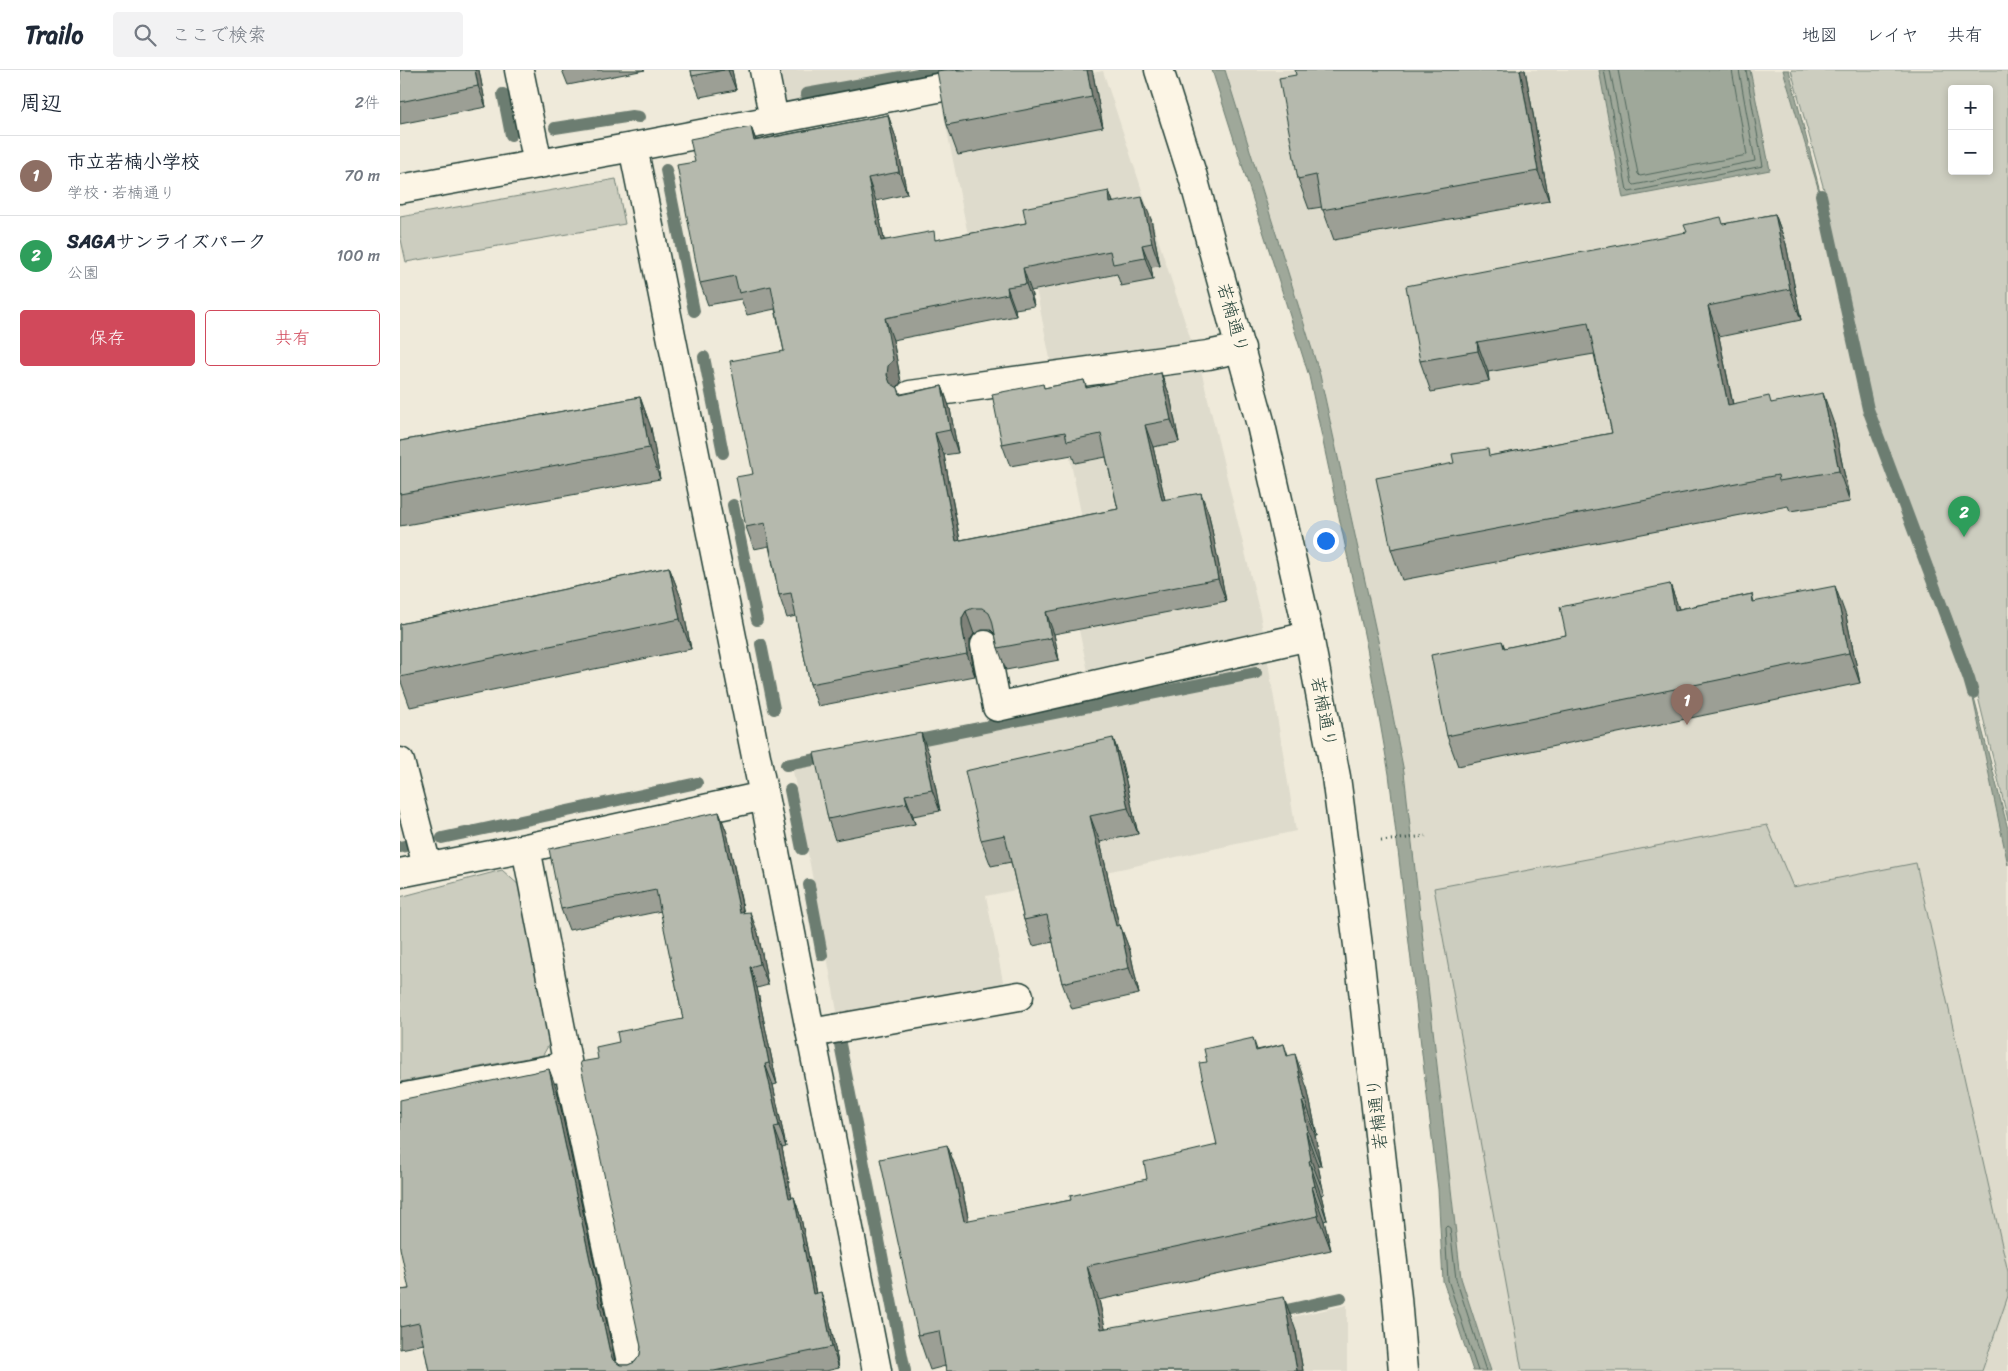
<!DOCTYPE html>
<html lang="ja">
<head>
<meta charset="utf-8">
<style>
	body { margin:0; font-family:Sriracha,"Klee One",sans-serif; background:#f2f2f3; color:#1f2937 }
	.controls { position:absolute; right:15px; top:15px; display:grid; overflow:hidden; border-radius:5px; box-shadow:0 2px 8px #0003 }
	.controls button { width:45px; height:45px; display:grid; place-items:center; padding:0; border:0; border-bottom:1px solid #e0e1e3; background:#fff; color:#1f2937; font:25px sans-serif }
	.you { position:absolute; left:925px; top:470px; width:18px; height:18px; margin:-12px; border:4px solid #fff; border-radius:50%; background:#1a73e8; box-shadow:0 0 0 8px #1a73e833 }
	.badge { display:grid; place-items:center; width:32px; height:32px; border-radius:50%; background:#d1495b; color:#fff; font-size:16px; font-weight:700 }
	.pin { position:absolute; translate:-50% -41px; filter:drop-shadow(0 1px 2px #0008) }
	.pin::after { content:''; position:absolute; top:26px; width:18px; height:15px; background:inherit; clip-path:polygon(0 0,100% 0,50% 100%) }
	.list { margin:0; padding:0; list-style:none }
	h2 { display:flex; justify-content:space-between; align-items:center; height:65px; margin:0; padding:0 20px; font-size:21px }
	h2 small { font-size:16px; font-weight:400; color:#747a83 }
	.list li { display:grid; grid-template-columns:32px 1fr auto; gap:15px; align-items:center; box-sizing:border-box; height:80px; padding:0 20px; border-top:1px solid #e0e1e3 }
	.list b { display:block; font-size:19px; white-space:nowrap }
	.list p { margin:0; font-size:16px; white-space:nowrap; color:#747a83 }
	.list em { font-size:16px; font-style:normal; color:#747a83 }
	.actions { display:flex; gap:10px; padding:15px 20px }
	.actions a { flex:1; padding:11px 0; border:1px solid #d1495b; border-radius:5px; text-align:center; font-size:18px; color:#d1495b }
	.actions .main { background:#d1495b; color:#fff }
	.icon { flex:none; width:28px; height:28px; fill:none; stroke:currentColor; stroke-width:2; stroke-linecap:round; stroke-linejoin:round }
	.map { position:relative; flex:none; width:1608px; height:1301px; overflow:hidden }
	header { display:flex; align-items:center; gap:30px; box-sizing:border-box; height:70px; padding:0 25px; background:#fff; border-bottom:1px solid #e0e1e3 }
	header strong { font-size:24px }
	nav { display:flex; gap:28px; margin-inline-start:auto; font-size:18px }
	.search { width:350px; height:45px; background:#f2f2f3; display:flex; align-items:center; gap:12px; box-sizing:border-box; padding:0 18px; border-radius:5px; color:#747a83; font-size:19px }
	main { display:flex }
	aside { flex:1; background:#fff }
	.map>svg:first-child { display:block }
</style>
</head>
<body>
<header>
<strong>Trailo</strong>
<div class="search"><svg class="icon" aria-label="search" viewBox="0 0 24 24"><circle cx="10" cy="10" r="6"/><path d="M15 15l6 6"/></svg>ここで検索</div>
<nav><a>地図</a><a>レイヤ</a><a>共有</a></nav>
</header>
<main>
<aside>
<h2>周辺<small>2件</small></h2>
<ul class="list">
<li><span class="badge" style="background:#8d6e63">1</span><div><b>市立若楠小学校</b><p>学校 · 若楠通り</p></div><em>70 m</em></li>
<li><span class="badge" style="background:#2e9e5b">2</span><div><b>SAGAサンライズパーク</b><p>公園</p></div><em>100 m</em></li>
</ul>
<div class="actions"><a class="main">保存</a><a>共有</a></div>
</aside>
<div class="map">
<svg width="1608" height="1301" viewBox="0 0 1608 1301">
	<rect width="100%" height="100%" fill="#efeada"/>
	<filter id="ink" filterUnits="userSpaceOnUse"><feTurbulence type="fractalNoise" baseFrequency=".02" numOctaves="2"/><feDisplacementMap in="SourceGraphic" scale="10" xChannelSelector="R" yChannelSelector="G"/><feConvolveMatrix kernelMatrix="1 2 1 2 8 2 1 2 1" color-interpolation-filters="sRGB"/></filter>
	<g filter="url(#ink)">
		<path fill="#dedbcc" d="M 374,0 L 563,0 L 381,33 Z
			M 825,0 L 1383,0 L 1425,141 L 1468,339 L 1569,609 L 1608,795 L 1608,1301 L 1091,1301 L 1061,1208 L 1004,702 L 979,575 L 920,304 Z
			M 703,1 L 802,304 L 860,544 L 896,761 L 725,798 L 586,826 L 604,916 L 438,947 L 391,690 L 694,629 L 658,464 L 684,458 L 623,154 L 568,165 L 541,31 Z
			M 947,1235 L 947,1301 L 725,1301 L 722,1284 Z"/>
		<path fill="#cccdbf" stroke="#76857a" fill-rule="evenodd" d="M 1391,0 L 1608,0 L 1608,750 L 1572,602 L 1470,332 L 1428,134 ZM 1552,19 L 1589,19 L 1589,101 L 1552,101 Z
			M 216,109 L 225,154 L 6,192 L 0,165 L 0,147 Z
			M 1367,755 L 1393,817 L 1516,793 L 1608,1202 L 1608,1226 L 1582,1301 L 1122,1301 L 1034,818 Z
			M 102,800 L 121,817 L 153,967 L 143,985 L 0,1012 L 0,827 Z"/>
		<path fill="#9fa89a" stroke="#6c7d71" d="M 812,0 L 825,0 L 920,305 L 979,575 L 1004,702 L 1061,1208 L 1091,1301 L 1073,1301 L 1043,1211 L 1038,1119 L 989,704 L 967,578 L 909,306 Z
			M 1199,0 L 1350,0 L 1370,100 L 1223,128 Z
			M 1383,0 L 1389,0 L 1425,141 Z
			M 1569,609 L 1608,759 L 1608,795 Z"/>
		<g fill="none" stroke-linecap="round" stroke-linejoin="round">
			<path stroke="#52685d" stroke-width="1" d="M 1204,0 L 1227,120 L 1229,122 L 1363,96 L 1346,0
				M 1210,0 L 1232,113 L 1234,115 L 1355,91 L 1339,0
				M 1218,0 L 1238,104 L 1240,106 L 1347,85 L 1332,0
				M 1078,1301 L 1048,1210 L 1045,1158 L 1047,1156 L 1050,1158 L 1056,1209 L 1086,1301"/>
			<path stroke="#6c7d71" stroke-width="12" d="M 103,24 L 111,65
				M 406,24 L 541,0
				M 155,58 L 232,46 L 239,47
				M 266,100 L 294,241
				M 1421,125 L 1468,339 L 1569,609 L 1573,623
				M 304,287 L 323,383
				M 333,435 L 357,550
				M 361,574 L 374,639
				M 509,672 L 856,603
				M 386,695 L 433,686
				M 390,720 L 402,779
				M 42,768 L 297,713
				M 0,777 L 5,776
				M 409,815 L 422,885
				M 440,974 L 505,1301
				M 873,1243 L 941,1228"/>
			<g stroke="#1f3d34" stroke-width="31">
				<path id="street" d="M 119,0 L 138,94
					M 364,0 L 374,49
					M 233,77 L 364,726 L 477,1301
					M 0,119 L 233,77 L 630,0
					M 510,325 L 808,285 L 841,278
					M 585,575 L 597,637 L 909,566
					M 0,692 L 27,796
					M 126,778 L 168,996
					M 0,803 L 126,778 L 364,726
					M 411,963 L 619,926
					M 0,1028 L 168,996 L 233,1301"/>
			</g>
			<g stroke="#1f3d34" stroke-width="31">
				<path id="secondary" d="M 759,0 L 793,107 L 861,355 L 909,566 L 936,707 L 959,883 L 997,1228 L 1003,1301"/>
			</g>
			<path stroke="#1f3d34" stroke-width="3" stroke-dasharray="1 4" stroke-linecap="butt" d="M 981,771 L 1026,766"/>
			<use href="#street" stroke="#fcf5e5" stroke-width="28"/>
			<use href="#secondary" stroke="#fcf5e5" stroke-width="28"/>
		</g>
		<path fill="#9c9f95" stroke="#1f3d34" d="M 0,0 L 79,0 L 86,37 L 0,54 Z
			M 162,0 L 245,0 L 168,15 Z
			M 291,0 L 332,0 L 336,20 L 300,27 L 292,6 Z
			M 1125,0 L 1149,131 L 934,170 L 922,137 L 909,139 L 898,109 Z
			M 693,4 L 703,57 L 558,85 L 547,55 Z
			M 488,45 L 496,68 L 507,124 L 476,131 L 484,170 L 537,170 L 626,153 L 709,121 L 713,132 L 751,149 L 760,196 L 751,197 L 753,210 L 721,216 L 717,204 L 631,221 L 634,236 L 615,239 L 616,246 L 493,270 L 501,312 L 497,317 L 501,324 L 542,316 L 550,339 L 558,383 L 544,385 L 560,470 L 718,439 L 706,387 L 675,393 L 672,385 L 610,396 L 602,374 L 643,314 L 644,318 L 684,310 L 687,318 L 761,303 L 770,326 L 779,372 L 753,377 L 765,430 L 809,445 L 826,531 L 654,564 L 659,590 L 606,600 L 598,578 L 595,564 L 591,560 L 582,560 L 574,564 L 570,570 L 570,578 L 575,606 L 418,636 L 410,614 L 396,546 L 387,548 L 379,525 L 369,476 L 354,479 L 346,457 L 353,404 L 384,281 L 375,239 L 347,245 L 341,229 L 308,235 L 300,213 L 295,92 L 351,57 L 356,70 Z
			M 1375,144 L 1386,174 L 1401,250 L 1319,267 L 1333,334 L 1372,333 L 1434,354 L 1450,432 L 1390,441 L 1388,436 L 1002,510 L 991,479 L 1090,386 L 1212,363 L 1194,284 L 1088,302 L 1089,311 L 1031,322 L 1020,291 L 1324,154 Z
			M 240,327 L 251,358 L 260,409 L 0,456 L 0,371 Z
			M 269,497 L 281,528 L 291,579 L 10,637 L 0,609 L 0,554 Z
			M 1270,514 L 1279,539 L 1352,524 L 1354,532 L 1446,546 L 1460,613 L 1058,696 L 1047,666 L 1102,571 L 1105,578 L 1166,565 Z
			M 713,668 L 722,694 L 738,764 L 700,772 L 719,855 L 720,855 L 730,881 L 739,924 L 672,939 L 662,913 L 653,872 L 633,876 L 624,850 L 611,792 L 591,796 L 581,770 Z
			M 529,684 L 540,741 L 513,746 L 515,754 L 435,770 L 428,749 Z
			M 319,742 L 327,763 L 344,843 L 358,863 L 368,915 L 357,918 L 377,1014 L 373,1015 L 386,1077 L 382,1078 L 392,1128 L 394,1127 L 401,1148 L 416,1223 L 428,1243 L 439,1298 L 426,1301 L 29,1301 L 24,1274 L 0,1279 L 0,1220 L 9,1219 L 157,1020 L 215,1291 L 220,1295 L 228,1295 L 235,1292 L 240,1285 L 241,1277 L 198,989 L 219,972 L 283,949 L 261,841 L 169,860 L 161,839 Z
			M 853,968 L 857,980 L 884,974 L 888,986 L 907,1018 L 917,1065 L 915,1065 L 921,1096 L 918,1096 L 924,1124 L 921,1125 L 927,1150 L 924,1151 L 931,1180 L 699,1230 L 705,1258 L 896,1261 L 903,1301 L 546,1301 L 545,1296 L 530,1300 L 518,1265 L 547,1075 L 560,1109 L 569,1151 L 671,1130 L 747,1109 L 817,1075 L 807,992 Z"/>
		<path fill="#7f8279" stroke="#1f3d34" d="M 75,0 L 79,0 L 86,37 L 78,16 Z
			M 328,0 L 332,0 L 336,20 Z
			M 687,0 L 692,0 L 693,4 L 703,57 L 692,27 Z
			M 1120,0 L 1125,0 L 1149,131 L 1138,101 Z
			M 488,45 L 496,68 L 507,124 L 499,102 Z
			M 351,57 L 359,79 L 354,71 Z
			M 468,108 L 476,131 L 489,193 L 481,171 Z
			M 709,121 L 717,144 L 710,133 Z
			M 742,127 L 751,149 L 760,196 L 752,173 Z
			M 1375,144 L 1386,174 L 1401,250 L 1390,219 Z
			M 742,175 L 751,197 L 753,210 L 745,188 Z
			M 623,198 L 631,221 L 634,236 L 626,214 Z
			M 607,217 L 615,239 L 616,246 L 608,224 Z
			M 1308,236 L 1319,267 L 1339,365 L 1328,335 Z
			M 485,248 L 493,270 L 501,312 L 496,319 L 495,328 L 487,305 Z
			M 1077,272 L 1088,302 L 1089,311 L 1078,281 Z
			M 761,303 L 770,326 L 779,372 L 771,350 Z
			M 542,316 L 550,339 L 558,383 L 550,360 Z
			M 1423,323 L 1434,354 L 1450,432 L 1439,401 Z
			M 240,327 L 251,358 L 260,409 L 249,378 Z
			M 745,355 L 753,377 L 770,453 L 762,430 Z
			M 535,363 L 544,385 L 564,493 L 556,471 Z
			M 801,423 L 809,445 L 826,531 L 818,509 Z
			M 269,497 L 281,528 L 291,579 L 280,549 Z
			M 1270,514 L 1281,545 L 1275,540 Z
			M 1435,516 L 1446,546 L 1460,613 L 1449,583 Z
			M 566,541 L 574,564 L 570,570 L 570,578 L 575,606 L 567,584 L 562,556 L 562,548 Z
			M 646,542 L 654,564 L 659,590 L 651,568 Z
			M 521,663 L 529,684 L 540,741 L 532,720 Z
			M 713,668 L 722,694 L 738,764 L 728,738 Z
			M 505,725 L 513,746 L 515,754 L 507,733 Z
			M 319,742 L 327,763 L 348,865 L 340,843 Z
			M 690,746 L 700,772 L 725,882 L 716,856 Z
			M 350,842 L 358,863 L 368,915 L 360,894 Z
			M 720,855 L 730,881 L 739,924 L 729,898 Z
			M 350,897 L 357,918 L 377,1014 L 369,993 Z
			M 895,984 L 907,1018 L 917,1065 L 905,1031 Z
			M 365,994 L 373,1015 L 386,1077 L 379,1056 Z
			M 149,999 L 157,1020 L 217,1301 L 210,1283 Z
			M 902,1031 L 915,1065 L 921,1096 L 908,1061 Z
			M 374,1057 L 382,1078 L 396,1149 L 389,1128 Z
			M 906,1062 L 918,1096 L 924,1124 L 911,1090 Z
			M 547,1075 L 560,1109 L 576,1186 L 564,1151 Z
			M 909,1091 L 921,1125 L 927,1150 L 915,1116 Z
			M 912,1117 L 924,1151 L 931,1180 L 918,1146 Z
			M 394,1127 L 401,1148 L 420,1245 L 413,1224 Z
			M 687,1196 L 699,1230 L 713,1293 L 701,1259 Z
			M 421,1222 L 428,1243 L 439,1298 L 432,1277 Z
			M 884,1227 L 896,1261 L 903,1301 L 897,1301 Z"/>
		<path fill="#b5b9ad" stroke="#1f3d34" d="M 0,0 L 75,0 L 78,16 L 0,32 Z
			M 291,0 L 324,0 L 292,6 Z
			M 544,0 L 687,0 L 692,27 L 547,55 L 537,1 Z
			M 895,0 L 1120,0 L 1138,101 L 922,140 L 916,105 L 898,109 L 879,8 L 896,5 Z
			M 488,45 L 499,102 L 468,108 L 481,171 L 534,161 L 535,170 L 626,153 L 623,138 L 709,121 L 710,133 L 742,127 L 752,173 L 742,175 L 745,188 L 713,194 L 710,181 L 623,198 L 626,214 L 607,217 L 608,224 L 485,248 L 493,290 L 488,296 L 487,305 L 490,313 L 498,318 L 500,325 L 542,316 L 550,360 L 535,363 L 556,471 L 718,439 L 701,364 L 667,371 L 665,362 L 602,374 L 592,324 L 643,314 L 644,318 L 684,310 L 686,318 L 761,303 L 771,350 L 745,355 L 762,430 L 801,423 L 818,509 L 646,542 L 651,568 L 598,578 L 592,550 L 589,543 L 582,538 L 573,538 L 566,541 L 562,548 L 562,556 L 567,584 L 410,614 L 391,523 L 379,525 L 365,453 L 346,457 L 336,407 L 353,404 L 330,291 L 384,281 L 371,216 L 339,223 L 335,206 L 300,213 L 277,95 L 295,92 L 290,69 L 351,57 L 354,71 Z
			M 1375,144 L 1390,219 L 1308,236 L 1328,335 L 1369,326 L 1371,333 L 1423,323 L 1439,401 L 1379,411 L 1378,405 L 991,479 L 976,408 L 1054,393 L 1052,384 L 1088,379 L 1089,386 L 1212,363 L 1188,253 L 1077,272 L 1078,281 L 1020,291 L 1006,216 L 1287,162 L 1284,155 L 1321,147 L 1323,154 Z
			M 240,327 L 249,378 L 0,424 L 0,371 Z
			M 269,497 L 280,549 L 0,607 L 0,554 Z
			M 1270,514 L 1275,540 L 1352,524 L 1353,532 L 1435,516 L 1449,583 L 1047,666 L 1031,585 L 1102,571 L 1104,578 L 1166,565 L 1160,537 Z
			M 521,663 L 532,720 L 505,725 L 507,733 L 428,749 L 414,683 Z
			M 713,668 L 728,738 L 690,746 L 716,856 L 720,855 L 729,898 L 662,913 L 647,845 L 624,850 L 605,765 L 581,770 L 565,701 Z
			M 319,742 L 340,843 L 350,842 L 360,894 L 350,897 L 369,993 L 365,994 L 379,1056 L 374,1057 L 389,1128 L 394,1127 L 413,1224 L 421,1222 L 432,1277 L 314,1301 L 29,1301 L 19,1253 L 0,1257 L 0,1220 L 9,1219 L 0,1178 L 0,1030 L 149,999 L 210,1283 L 213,1290 L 220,1295 L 228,1295 L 235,1292 L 240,1285 L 241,1277 L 180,992 L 198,989 L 196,977 L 219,972 L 217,962 L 283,949 L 256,820 L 161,839 L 149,779 Z
			M 853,968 L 856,981 L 884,974 L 887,986 L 895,984 L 905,1031 L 902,1031 L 908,1061 L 906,1062 L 911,1090 L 909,1091 L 915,1116 L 912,1117 L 918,1146 L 687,1196 L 701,1259 L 884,1227 L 897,1301 L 546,1301 L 539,1261 L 518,1265 L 480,1089 L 547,1075 L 564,1151 L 671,1130 L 670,1126 L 747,1109 L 744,1092 L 817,1075 L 799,993 L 807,992 L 804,979 Z"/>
	</g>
	<g text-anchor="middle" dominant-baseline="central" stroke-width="4" stroke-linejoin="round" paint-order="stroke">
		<g font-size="18" fill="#1f3d34" stroke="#fcf5e5">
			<text transform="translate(833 248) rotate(74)">若楠通り</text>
			<text transform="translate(924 642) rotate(79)">若楠通り</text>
			<text transform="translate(977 1044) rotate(-96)">若楠通り</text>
		</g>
	</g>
</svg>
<div class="controls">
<button>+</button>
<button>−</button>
</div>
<div class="you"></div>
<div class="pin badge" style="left:1287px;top:655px;background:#8d6e63">1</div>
<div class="pin badge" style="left:1564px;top:467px;background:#2e9e5b">2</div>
</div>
</main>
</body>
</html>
